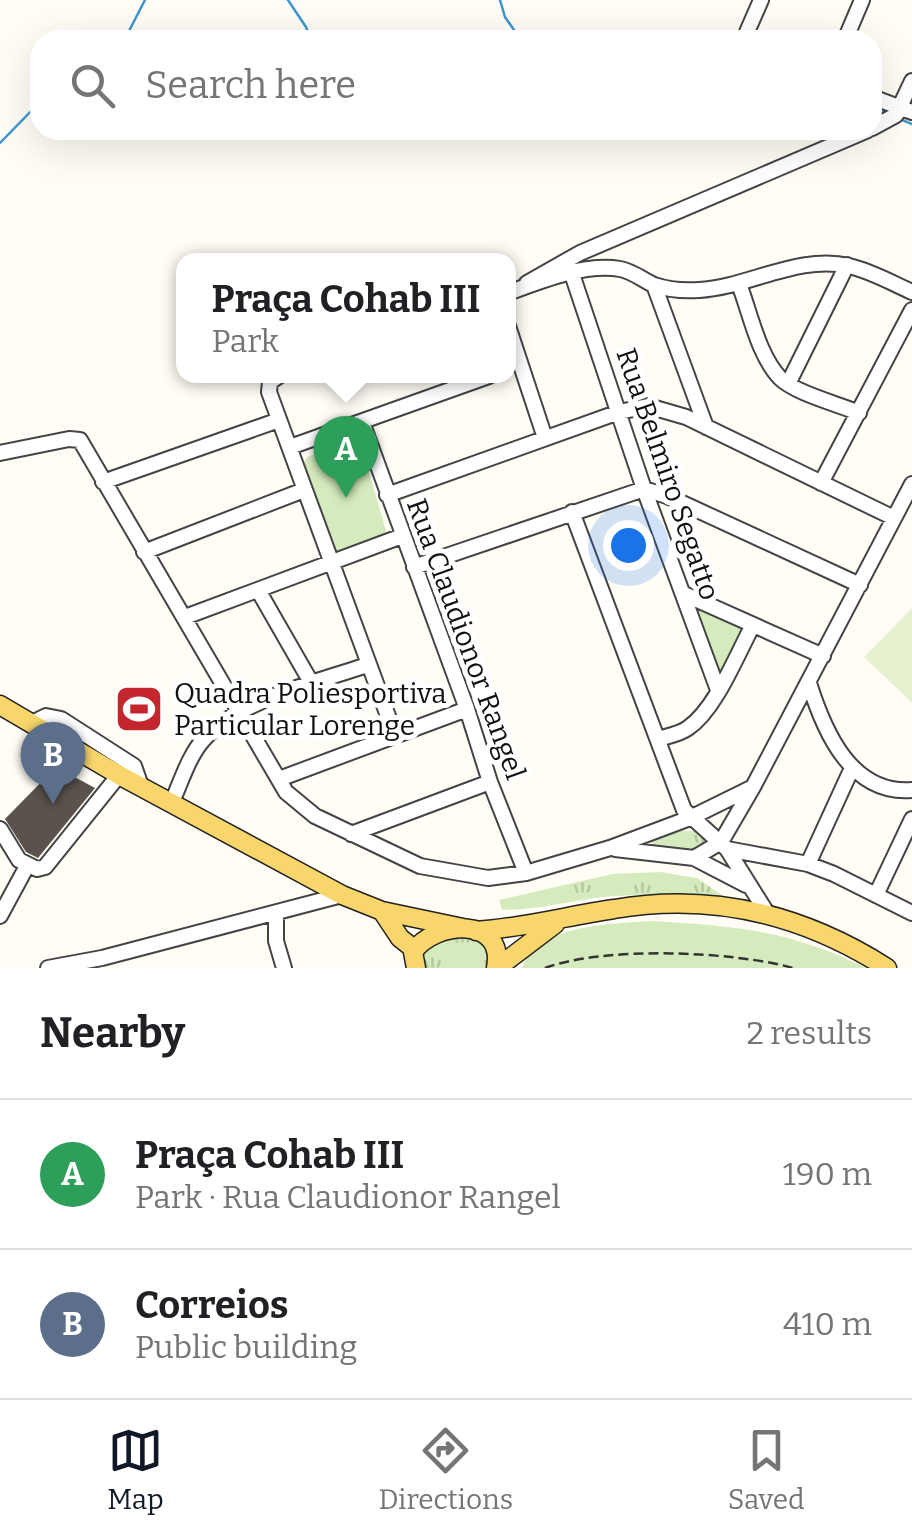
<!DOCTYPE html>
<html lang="en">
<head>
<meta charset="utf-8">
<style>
	body { margin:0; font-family:Bitter,serif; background:#f6f6f6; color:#202124 }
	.you { position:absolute; left:628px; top:545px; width:35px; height:35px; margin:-25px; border:8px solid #fff; border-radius:50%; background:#1a73e8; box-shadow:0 0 0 15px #1a73e833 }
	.badge { display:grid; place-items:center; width:65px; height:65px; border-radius:50%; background:#111827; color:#fff; font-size:32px; font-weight:700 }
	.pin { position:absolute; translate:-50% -82px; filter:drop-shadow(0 2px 5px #0008) }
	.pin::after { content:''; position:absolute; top:52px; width:35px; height:30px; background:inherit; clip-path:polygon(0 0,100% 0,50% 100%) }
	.popup { position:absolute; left:176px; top:253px; width:340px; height:130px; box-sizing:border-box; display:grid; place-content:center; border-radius:20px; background:#fff; filter:drop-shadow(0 2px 8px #0005); font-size:32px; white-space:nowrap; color:#757577 }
	.popup b { font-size:38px; color:#202124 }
	.popup::after { content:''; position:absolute; left:50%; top:100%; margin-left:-20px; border:20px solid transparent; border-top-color:#fff }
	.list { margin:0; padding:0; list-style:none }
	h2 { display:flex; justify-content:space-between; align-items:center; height:130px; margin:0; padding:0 40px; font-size:42px }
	h2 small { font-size:32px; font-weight:400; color:#757577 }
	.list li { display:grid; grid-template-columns:65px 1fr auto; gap:30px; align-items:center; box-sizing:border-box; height:150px; padding:0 40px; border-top:2px solid #e0e0e0 }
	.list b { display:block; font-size:38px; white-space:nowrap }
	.list p { margin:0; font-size:32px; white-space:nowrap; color:#757577 }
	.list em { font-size:32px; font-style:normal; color:#757577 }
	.icon { flex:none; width:55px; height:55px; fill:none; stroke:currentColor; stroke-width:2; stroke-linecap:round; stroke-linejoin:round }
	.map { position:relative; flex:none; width:912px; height:968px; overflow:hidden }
	.search { position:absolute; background:#fff; box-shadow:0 10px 40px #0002; left:30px; right:30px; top:30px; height:110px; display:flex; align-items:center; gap:25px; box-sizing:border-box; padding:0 35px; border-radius:30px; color:#757577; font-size:38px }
	.sheet { height:430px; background:#fff }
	nav { display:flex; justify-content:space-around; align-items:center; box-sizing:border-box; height:140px; border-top:2px solid #e0e0e0; background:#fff; font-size:28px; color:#757577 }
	nav a { display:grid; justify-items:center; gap:5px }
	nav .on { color:#111827 }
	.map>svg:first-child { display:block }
</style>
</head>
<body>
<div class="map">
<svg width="912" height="968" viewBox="0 0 912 968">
	<defs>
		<pattern id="grass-tufts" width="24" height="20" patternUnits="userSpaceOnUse" patternTransform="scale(2.5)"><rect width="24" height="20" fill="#d5ebbd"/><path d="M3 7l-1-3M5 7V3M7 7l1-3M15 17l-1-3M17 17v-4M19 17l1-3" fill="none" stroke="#b6c8a1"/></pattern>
	</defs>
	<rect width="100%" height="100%" fill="#fffdf5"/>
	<path fill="url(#grass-tufts)" d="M 678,831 L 694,831 L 707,839 L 709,843 L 688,852 L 652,847 L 654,839 Z
		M 660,872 L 697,878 L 729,900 C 686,897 645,893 603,897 C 569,901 536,910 502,910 L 499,900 L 612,874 Z
		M 446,936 L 480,940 L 489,948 L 488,968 L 426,968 L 423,952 Z"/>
	<path fill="#d5ebbd" d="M 353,442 L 361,444 L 386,531 L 381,541 L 339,557 L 331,547 L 304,464 L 307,457 Z
		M 696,607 L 749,628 L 720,679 Z
		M 651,921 C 736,926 789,930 866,968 L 522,968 C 538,924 611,924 651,921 Z"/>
	<path fill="#e6f2cf" d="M 912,608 L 912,703 L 864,657 Z
		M 129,691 L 160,709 L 149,728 L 118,710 Z"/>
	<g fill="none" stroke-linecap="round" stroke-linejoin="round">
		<path stroke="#3f96cf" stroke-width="2.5" d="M 288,0 L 306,27 L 311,40
			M 500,0 L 505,17 L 521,40
			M 119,40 L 129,31 L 145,0
			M 872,107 L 888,114
			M 900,119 L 912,124
			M 0,143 L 40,102"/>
	</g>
	<path fill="#5a524d" d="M 56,767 L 95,788 L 38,858 L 26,852 L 5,819 Z"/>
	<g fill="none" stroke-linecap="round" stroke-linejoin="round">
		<g stroke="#444" stroke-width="18">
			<path id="minor" d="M 747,40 L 747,32 L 761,0
				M 845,40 L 862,0
				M 872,97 L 912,112
				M 872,128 L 896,115 L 912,81
				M 572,274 L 644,489 L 718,690
				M 527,283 L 580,253 L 868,130
				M 739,284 C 750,312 758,355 780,378 C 795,393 838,404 859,413
				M 654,285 L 706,427
				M 508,293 C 540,281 585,263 620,269 C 632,271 643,280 654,285 C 669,290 684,291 699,290 C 749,287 799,254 849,266 C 871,271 892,283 912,292
				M 508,326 L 545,438
				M 279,376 L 270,382 L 269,392 L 395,735
				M 788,384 L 847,265
				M 362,422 L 467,709 L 490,782 L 526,873
				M 290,447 L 489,376
				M 0,453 L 69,439 L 80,440 L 286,792 L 315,816 L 420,866 L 488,878 L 526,873 L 610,848 L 690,818 L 753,787
				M 103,482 L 279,420
				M 821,483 L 912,310
				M 387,495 L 619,412 L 648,406 L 686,417 L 894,518
				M 572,512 L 684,810 L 727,849 L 767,913
				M 144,552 L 304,490
				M 414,567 L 644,489 L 667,496 L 860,585
				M 258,590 L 312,684
				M 684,594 L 823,656
				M 185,617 L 402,536
				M 809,683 C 824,731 851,795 912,790
				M 30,724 L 46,716 L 61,719 L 134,766 L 141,786
				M 658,739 C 668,736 680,734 688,728 C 716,709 737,654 753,625
				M 279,779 L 467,709
				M 172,802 C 181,782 189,755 204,739 C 239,700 318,682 367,665
				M 0,829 L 19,860 L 37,869 L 45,867 L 119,775
				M 351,834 L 490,782
				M 615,849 L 694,858 L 746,885
				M 727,849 L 808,864 L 834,874 L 912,913
				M 694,858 L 721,842 L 753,787 L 912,484
				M 808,864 L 852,768
				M 876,895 L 912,819
				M 276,913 L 276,941 L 284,968
				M 0,916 L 27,866
				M 48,968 L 102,958 L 342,895"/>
		</g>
		<g stroke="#222" stroke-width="21">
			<path id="major" d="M 0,705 L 119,775 L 342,895 L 382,911 L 463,928
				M 382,911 L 400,938 L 414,949
				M 476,931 C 523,928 567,916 614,909 C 712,892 804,915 887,968
				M 416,968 L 413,952 C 435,920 506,916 496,968
				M 497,968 L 555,924"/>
		</g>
		<path stroke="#333" stroke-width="2.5" stroke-dasharray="10 5" stroke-linecap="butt" d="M 545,968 C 603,946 733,951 793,968"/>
		<use href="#minor" stroke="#fff" stroke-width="14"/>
		<use href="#major" stroke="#f9d66b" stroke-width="18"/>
	</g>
	<defs>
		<g id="stadium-square" transform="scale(2.5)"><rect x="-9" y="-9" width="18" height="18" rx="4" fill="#c4262e" stroke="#fff"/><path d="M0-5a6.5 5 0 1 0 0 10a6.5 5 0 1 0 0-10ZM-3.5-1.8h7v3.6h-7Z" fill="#fff"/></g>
	</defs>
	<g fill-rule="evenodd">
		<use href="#stadium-square" x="139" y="709"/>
	</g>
	<g text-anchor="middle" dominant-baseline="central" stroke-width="10" stroke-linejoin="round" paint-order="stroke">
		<g font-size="28" fill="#111" stroke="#fff">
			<text transform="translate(668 474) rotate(71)">Rua Belmiro Segatto</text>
			<text transform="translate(466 639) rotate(70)">Rua Claudionor Rangel</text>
		</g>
		<g font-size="28" fill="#111" stroke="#fff" text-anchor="start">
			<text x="174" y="693">Quadra Poliesportiva<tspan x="174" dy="32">Particular Lorenge</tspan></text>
		</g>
	</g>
</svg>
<div class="you"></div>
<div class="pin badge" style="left:346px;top:498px;background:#2e9e5b">A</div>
<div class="popup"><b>Praça Cohab III</b>Park</div>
<div class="pin badge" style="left:53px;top:804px;background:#5c6f8a">B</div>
<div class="search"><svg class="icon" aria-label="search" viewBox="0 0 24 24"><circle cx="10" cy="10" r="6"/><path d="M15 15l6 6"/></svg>Search here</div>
</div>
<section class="sheet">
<h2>Nearby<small>2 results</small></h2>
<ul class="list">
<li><span class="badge" style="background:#2e9e5b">A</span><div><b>Praça Cohab III</b><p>Park · Rua Claudionor Rangel</p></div><em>190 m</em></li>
<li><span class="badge" style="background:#5c6f8a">B</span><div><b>Correios</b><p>Public building</p></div><em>410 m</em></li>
</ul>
</section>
<nav>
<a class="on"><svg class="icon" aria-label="map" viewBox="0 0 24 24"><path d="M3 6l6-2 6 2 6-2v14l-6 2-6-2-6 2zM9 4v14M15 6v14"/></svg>Map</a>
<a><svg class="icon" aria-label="directions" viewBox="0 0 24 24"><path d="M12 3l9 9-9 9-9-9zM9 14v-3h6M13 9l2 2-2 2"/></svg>Directions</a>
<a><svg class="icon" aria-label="saved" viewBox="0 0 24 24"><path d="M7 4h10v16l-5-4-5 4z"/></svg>Saved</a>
</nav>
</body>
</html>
